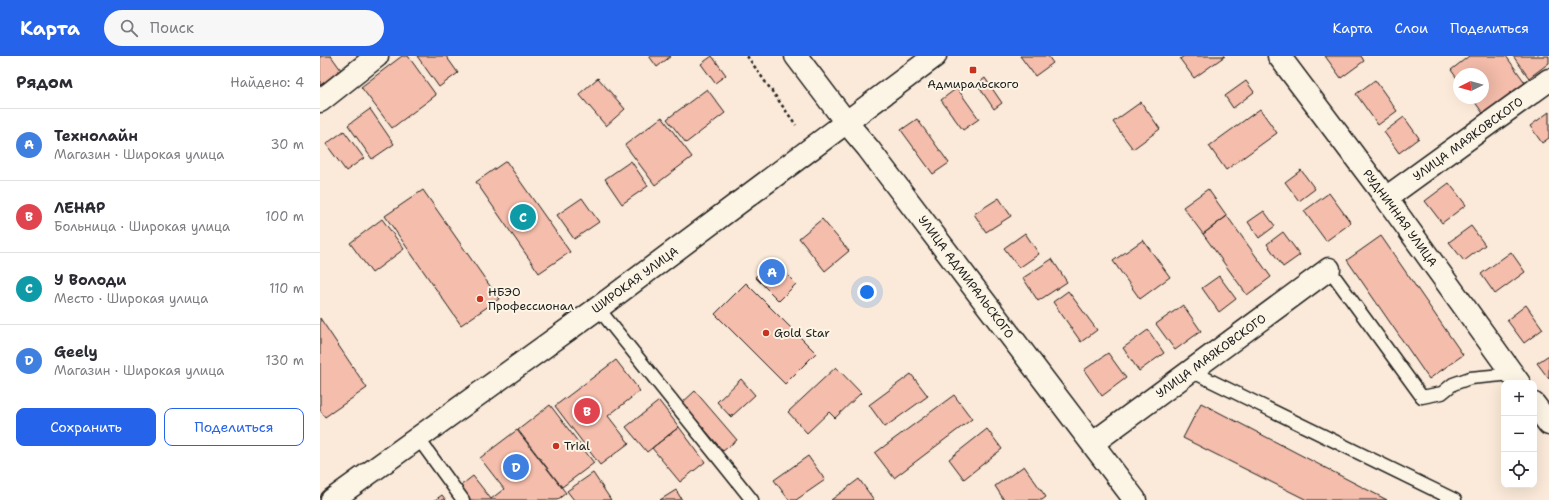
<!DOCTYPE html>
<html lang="ru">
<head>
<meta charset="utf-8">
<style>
	body { margin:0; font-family:"Shantell Sans",sans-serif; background:#f7f7f7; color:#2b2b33 }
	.controls { position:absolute; right:12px; bottom:12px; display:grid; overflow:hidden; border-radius:8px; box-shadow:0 4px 16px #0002 }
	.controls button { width:36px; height:36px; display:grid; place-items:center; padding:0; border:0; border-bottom:1px solid #e1e1e2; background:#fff; color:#2b2b33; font:20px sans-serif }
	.compass { position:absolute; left:1133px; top:12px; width:36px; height:36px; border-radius:50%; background:#fff; box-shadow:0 4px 16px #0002; rotate:265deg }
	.you { position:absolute; left:547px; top:236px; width:14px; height:14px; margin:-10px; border:3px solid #fff; border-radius:50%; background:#1a73e8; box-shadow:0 0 0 6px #1a73e833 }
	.badge { display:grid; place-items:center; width:26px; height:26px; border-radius:50%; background:#2563eb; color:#fff; font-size:13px; font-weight:700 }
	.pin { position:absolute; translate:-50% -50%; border:2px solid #fff; box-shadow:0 1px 4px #0006 }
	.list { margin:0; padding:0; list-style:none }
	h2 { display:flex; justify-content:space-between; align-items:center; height:52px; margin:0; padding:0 16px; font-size:17px }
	h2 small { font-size:13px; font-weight:400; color:#7c7c81 }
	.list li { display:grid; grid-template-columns:26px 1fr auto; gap:12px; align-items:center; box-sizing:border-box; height:72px; padding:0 16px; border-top:1px solid #e1e1e2 }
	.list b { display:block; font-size:15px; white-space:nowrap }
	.list p { margin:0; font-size:13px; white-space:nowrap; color:#7c7c81 }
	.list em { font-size:13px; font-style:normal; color:#7c7c81 }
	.actions { display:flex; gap:8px; padding:12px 16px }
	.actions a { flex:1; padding:9px 0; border:1px solid #2563eb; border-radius:8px; text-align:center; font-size:14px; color:#2563eb }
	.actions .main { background:#2563eb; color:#fff }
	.icon { flex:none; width:22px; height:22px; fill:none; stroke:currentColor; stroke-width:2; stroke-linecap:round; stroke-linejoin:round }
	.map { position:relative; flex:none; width:1229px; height:444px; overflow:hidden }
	header { display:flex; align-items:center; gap:24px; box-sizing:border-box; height:56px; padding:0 20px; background:#2563eb; color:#fff }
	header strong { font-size:19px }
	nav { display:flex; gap:22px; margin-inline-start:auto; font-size:14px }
	.search { width:280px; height:36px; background:#f7f7f7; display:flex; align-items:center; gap:10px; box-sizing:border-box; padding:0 14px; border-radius:22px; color:#7c7c81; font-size:15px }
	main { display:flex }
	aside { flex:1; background:#fff }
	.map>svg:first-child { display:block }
</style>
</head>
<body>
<header>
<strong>Карта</strong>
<div class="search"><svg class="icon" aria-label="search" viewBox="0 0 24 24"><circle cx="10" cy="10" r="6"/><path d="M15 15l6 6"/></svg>Поиск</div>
<nav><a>Карта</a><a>Слои</a><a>Поделиться</a></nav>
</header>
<main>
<aside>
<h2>Рядом<small>Найдено: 4</small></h2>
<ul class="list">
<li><span class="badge" style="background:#3f7fe0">A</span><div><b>Технолайн</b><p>Магазин · Широкая улица</p></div><em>30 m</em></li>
<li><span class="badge" style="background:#e0444e">B</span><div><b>ЛЕНАР</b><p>Больница · Широкая улица</p></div><em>100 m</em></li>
<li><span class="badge" style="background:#0f9aa8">C</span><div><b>У Володи</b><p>Место · Широкая улица</p></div><em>110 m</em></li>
<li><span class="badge" style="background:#3f7fe0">D</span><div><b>Geely</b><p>Магазин · Широкая улица</p></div><em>130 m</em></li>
</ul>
<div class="actions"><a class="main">Сохранить</a><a>Поделиться</a></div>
</aside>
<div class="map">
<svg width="1229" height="444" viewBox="0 0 1229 444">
	<rect width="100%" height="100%" fill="#fbead9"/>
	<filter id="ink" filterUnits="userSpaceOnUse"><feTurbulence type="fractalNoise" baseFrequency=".025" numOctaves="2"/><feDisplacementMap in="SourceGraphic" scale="8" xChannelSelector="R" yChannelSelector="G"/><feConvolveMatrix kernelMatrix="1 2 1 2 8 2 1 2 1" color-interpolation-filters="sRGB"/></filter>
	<g filter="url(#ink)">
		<path fill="#f5bdab" stroke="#1c1c1c" d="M 0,0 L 11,0 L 24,18 L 3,34 L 0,30 Z
			M 82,0 L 88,0 L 116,39 L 72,72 L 41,31 Z
			M 97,0 L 126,0 L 138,17 L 119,31 Z
			M 329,0 L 351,0 L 337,11 Z
			M 392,0 L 406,19 L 395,27 L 381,8 Z
			M 700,0 L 728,0 L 733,7 L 715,20 Z
			M 864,0 L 905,0 L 874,22 L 860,3 Z
			M 1005,0 L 1041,0 L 1044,5 L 1021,22 Z
			M 1149,0 L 1186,0 L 1209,32 L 1167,63 L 1152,42 L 1163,42 L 1163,18 L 1139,18 L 1139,25 L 1131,14 Z
			M 1193,0 L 1229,0 L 1229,7 L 1209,22 Z
			M 278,22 L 305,53 L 286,70 L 259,38 Z
			M 665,22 L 682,47 L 674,53 L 657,28 Z
			M 1055,24 L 1077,55 L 1058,69 L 1036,38 Z
			M 926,25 L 934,36 L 913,52 L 905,40 Z
			M 637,32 L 659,63 L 643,74 L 621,44 Z
			M 387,33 L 405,57 L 366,87 L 347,63 Z
			M 821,46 L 840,73 L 813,93 L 793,66 Z
			M 50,53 L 74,88 L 52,103 L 28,69 Z
			M 940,53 L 957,77 L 906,114 L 889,90 Z
			M 1229,56 L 1229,82 L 1222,87 L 1210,70 Z
			M 342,61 L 372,101 L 335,129 L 305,89 Z
			M 1084,61 L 1099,82 L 1079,97 L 1064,76 Z
			M 597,63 L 629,107 L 613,118 L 581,74 Z
			M 24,75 L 44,102 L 26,115 L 6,88 Z
			M 186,105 L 250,196 L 219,217 L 156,126 Z
			M 311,105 L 328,130 L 302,148 L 285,123 Z
			M 981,114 L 995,133 L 979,145 L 965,126 Z
			M 1129,127 L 1146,149 L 1122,167 L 1105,145 Z
			M 888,133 L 907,160 L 883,178 L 863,151 Z
			M 103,134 L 179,243 L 141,269 L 65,160 Z
			M 1009,137 L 1031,167 L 1006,185 L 984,155 Z
			M 262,142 L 279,166 L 254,183 L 237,159 Z
			M 679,142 L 691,160 L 666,176 L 654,158 Z
			M 944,155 L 955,170 L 939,182 L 928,166 Z
			M 907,160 L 951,221 L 927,239 L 883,178 Z
			M 62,163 L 84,193 L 52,217 L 30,187 Z
			M 502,163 L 529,195 L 505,215 L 479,182 Z
			M 1151,170 L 1165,189 L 1144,205 L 1129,186 Z
			M 963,176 L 980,199 L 963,211 L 947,188 Z
			M 705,177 L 719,198 L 699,212 L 684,192 Z
			M 1061,180 L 1143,299 L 1109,323 L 1027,204 Z
			M 823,184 L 850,221 L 820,243 L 793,205 Z
			M 1191,196 L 1205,216 L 1175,238 L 1161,218 Z
			M 732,203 L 747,226 L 718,245 L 703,222 Z
			M 452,204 L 476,228 L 459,245 L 435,221 Z
			M 899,220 L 916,243 L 899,256 L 882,232 Z
			M 426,227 L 496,297 L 465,328 L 395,258 Z
			M 748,235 L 777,274 L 761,286 L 733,246 Z
			M 863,249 L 881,275 L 855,294 L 836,268 Z
			M 1206,249 L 1223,273 L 1204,287 L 1187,264 Z
			M 0,262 L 47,332 L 5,361 L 0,354 Z
			M 828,274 L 844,297 L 819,315 L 803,292 Z
			M 788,297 L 806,322 L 782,340 L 764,314 Z
			M 1229,299 L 1229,323 L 1217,307 Z
			M 296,304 L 320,335 L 288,360 L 309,387 L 280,409 L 235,350 Z
			M 516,311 L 541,337 L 515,362 L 509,356 L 487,377 L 468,356 Z
			M 591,318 L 608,340 L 565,371 L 549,349 Z
			M 421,323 L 435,339 L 411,361 L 397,346 Z
			M 375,335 L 417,384 L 403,395 L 362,347 Z
			M 634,339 L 652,363 L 574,422 L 555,397 Z
			M 339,345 L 359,371 L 327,396 L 306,371 Z
			M 881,347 L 1067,444 L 987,444 L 863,382 Z
			M 230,349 L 274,407 L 242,431 L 198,374 Z
			M 359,371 L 385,406 L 360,426 L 332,392 Z
			M 667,373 L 682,393 L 644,423 L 629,403 Z
			M 197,374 L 246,437 L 237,444 L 150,444 L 140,430 L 153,420 L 171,443 L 184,433 L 160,402 Z
			M 488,400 L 505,424 L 476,444 L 469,444 L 454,424 Z
			M 704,410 L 726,441 L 722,444 L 684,444 L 675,430 Z
			M 273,417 L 291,444 L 254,444 L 247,435 Z
			M 539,423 L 554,444 L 511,444 Z
			M 356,434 L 362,444 L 340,444 Z
			M 122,439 L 126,444 L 115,444 Z"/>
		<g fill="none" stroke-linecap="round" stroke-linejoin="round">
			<g stroke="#1c1c1c" stroke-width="15">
				<path id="service" d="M 1009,213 L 1102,341 L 1122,337 L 1133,328 L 1150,322 L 1193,318
					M 278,252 L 432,444
					M 871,315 L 1135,444
					M 98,382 L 143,444"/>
			</g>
			<g stroke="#1c1c1c" stroke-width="25">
				<path id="minor" d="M 476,0 L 526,66
					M 959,0 L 1066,142 L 1199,327
					M 0,45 L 57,0
					M 1066,142 L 1229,24
					M 1214,348 L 1229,368
					M 773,387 L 1009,213"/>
			</g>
			<g stroke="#1c1c1c" stroke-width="25">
				<path id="tertiary" d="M 526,66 L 548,92 L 815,444"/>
			</g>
			<g stroke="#1c1c1c" stroke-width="25">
				<path id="secondary" d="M 12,444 L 278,252 L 615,0"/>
			</g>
			<path stroke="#1c1c1c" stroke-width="2.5" stroke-dasharray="3 3" stroke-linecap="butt" d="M 427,0 L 476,69"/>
			<use href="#service" stroke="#fcf5e5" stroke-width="12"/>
			<use href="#minor" stroke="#fcf5e5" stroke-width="22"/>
			<use href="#tertiary" stroke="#fcf5e5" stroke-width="22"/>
			<use href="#secondary" stroke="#fcf5e5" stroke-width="22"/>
		</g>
	</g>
	<g fill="#c8321e" stroke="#fcf5e5" stroke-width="1.5">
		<rect x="649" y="10" width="8" height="8" rx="2"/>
		<circle cx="160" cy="243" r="4"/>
		<circle cx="446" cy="277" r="4"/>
		<circle cx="236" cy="390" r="4"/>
	</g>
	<g text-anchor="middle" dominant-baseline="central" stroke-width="4" stroke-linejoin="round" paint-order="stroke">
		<g font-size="12" fill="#1c1c1c" stroke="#fcf5e5" text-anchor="start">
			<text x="653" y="28" text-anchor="middle">Адмиральского</text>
			<text x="168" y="236">НБЭО<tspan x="168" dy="14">Профессионал</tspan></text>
			<text x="454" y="277">Gold Star</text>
			<text x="244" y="390">Trial</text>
		</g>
		<g font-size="12" fill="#1c1c1c" stroke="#fcf5e5">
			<text transform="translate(1148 83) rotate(-36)">УЛИЦА МАЯКОВСКОГО</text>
			<text transform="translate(1080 162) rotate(54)">РУДНИЧНАЯ УЛИЦА</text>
			<text transform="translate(646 221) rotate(53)">УЛИЦА АДМИРАЛЬСКОГО</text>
			<text transform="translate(315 224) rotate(-36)">ШИРОКАЯ УЛИЦА</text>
			<text transform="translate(891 300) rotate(-36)">УЛИЦА МАЯКОВСКОГО</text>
		</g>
	</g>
</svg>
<div class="controls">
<button>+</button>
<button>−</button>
<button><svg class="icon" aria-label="locate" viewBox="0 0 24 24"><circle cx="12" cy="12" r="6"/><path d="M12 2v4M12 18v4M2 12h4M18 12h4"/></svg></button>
</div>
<svg class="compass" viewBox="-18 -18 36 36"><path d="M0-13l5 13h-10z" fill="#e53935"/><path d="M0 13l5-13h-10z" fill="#7c7c81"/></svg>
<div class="you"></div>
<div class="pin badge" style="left:452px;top:216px;background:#3f7fe0">A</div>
<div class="pin badge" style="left:267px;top:355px;background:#e0444e">B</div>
<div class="pin badge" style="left:203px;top:161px;background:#0f9aa8">C</div>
<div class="pin badge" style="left:196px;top:411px;background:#3f7fe0">D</div>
</div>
</main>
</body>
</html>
